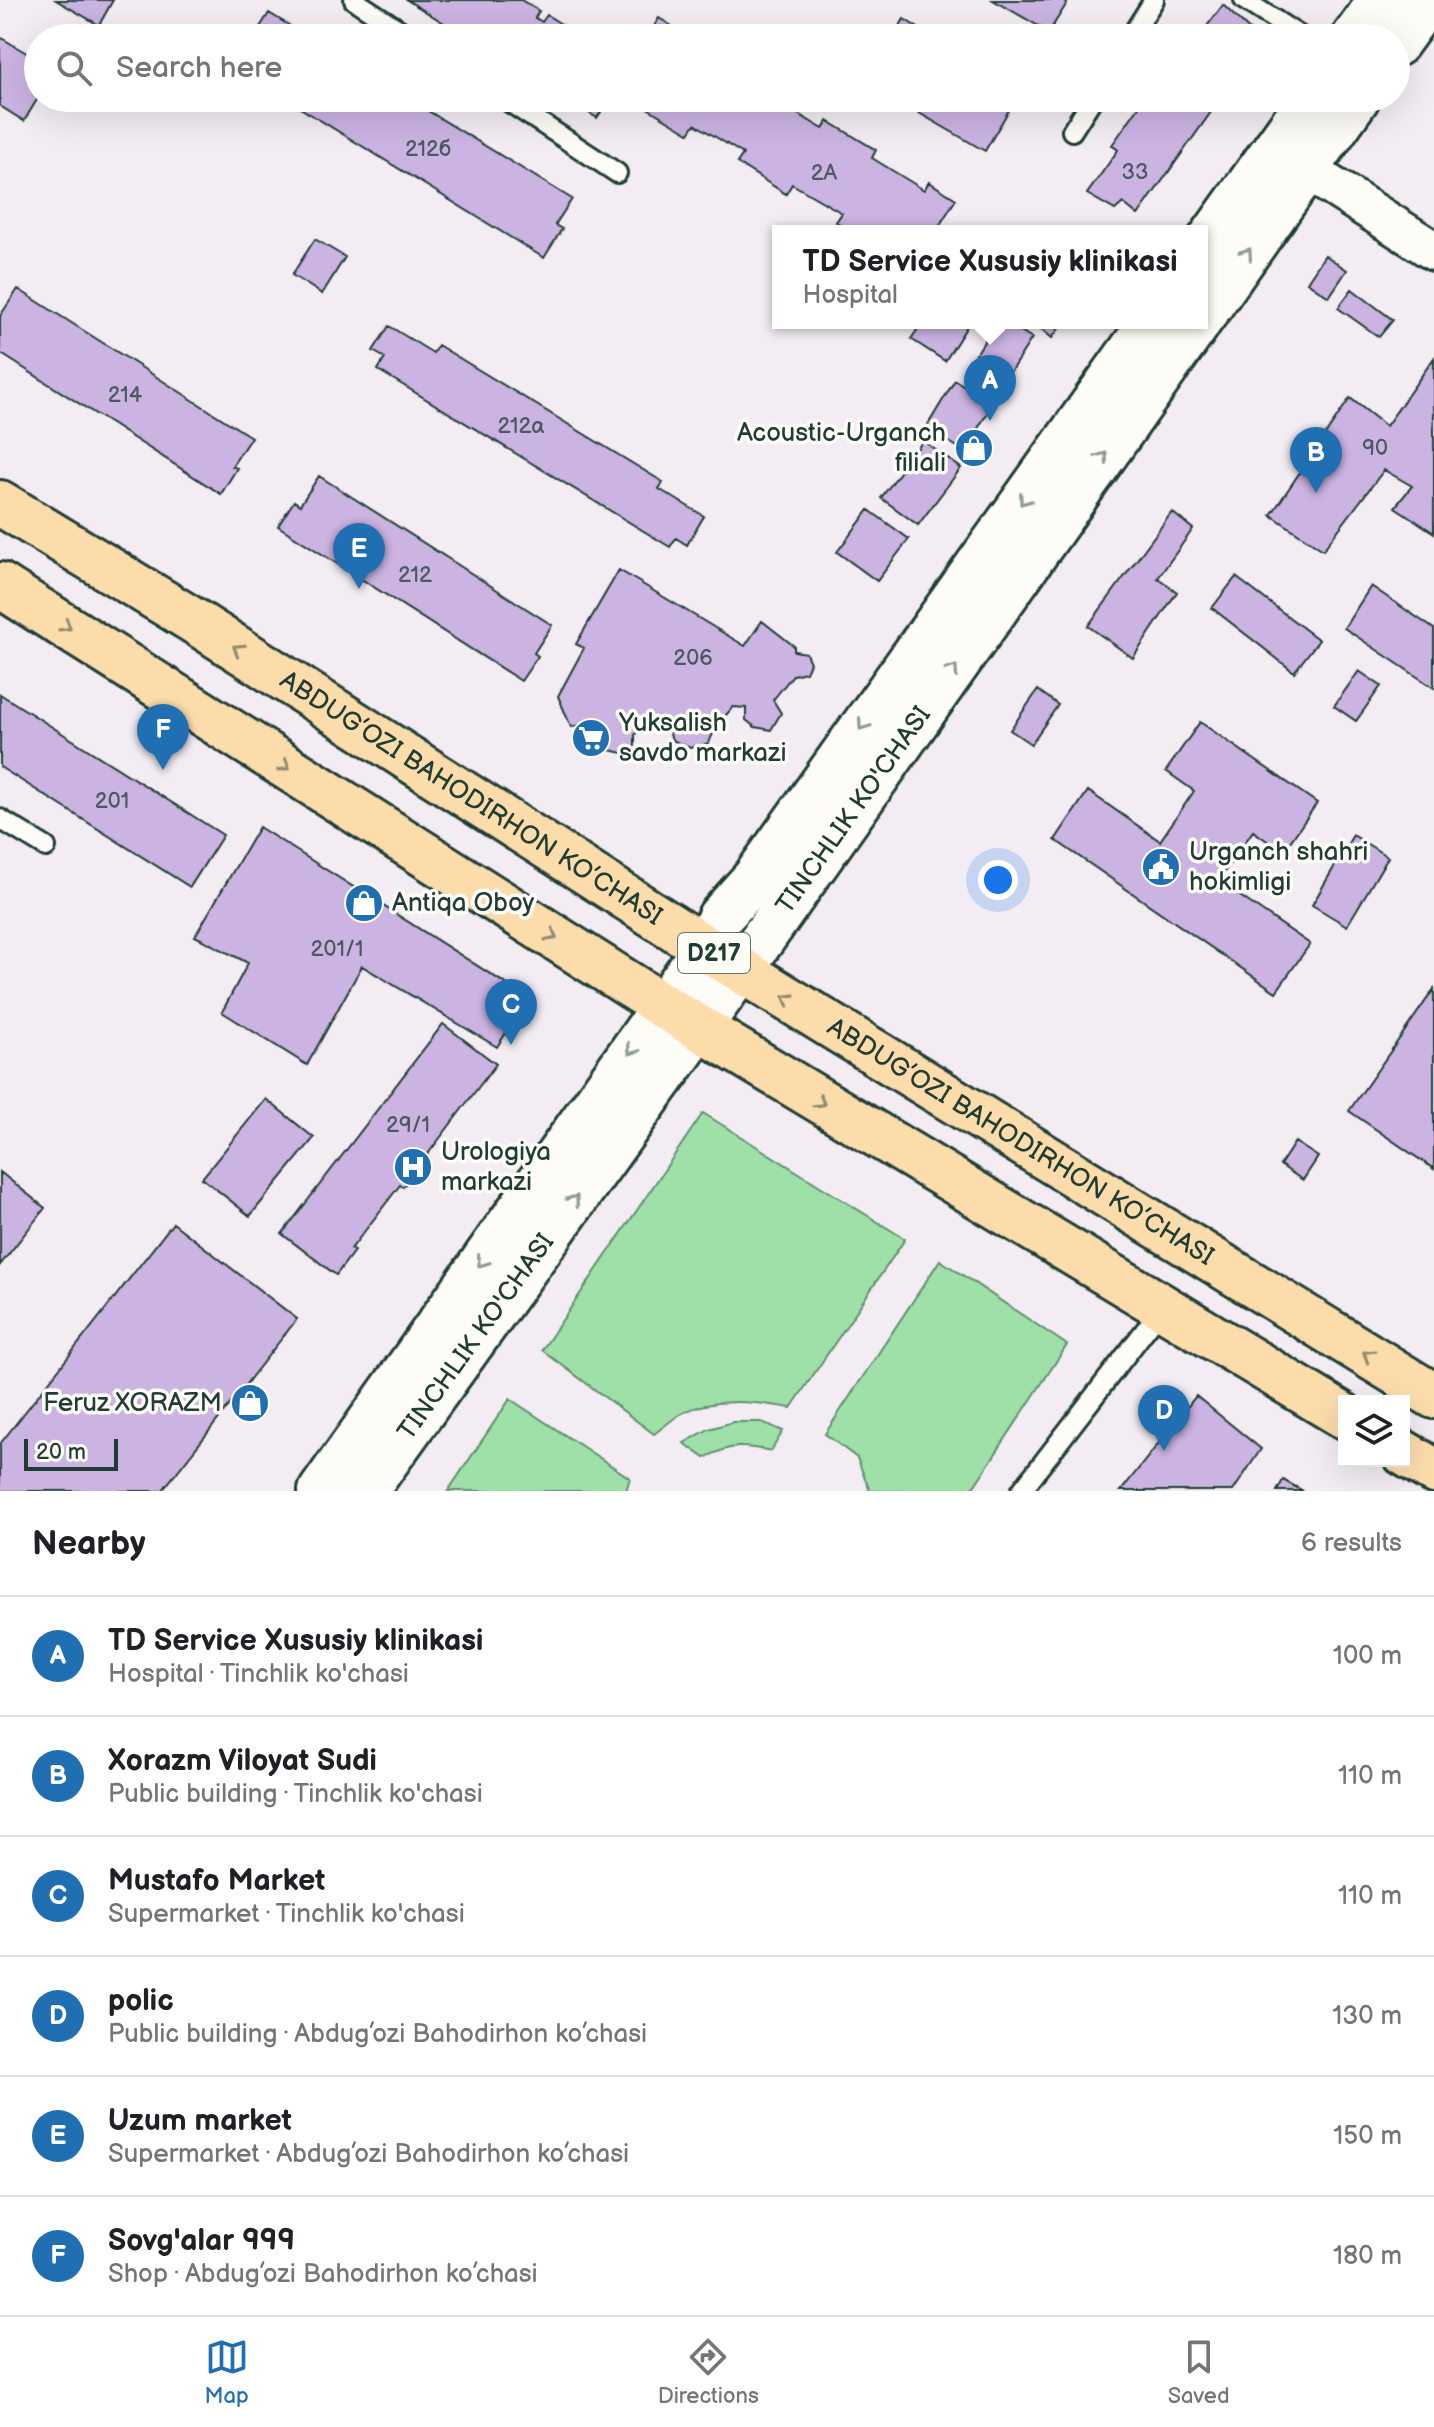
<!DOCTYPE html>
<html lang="en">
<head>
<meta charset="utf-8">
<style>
	body { margin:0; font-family:"Balsamiq Sans",sans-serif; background:#f6f6f6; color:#202124 }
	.controls { position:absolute; right:24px; bottom:24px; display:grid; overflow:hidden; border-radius:0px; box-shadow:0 8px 32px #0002 }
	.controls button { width:72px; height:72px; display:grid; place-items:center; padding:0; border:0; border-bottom:2px solid #e0e0e0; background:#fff; color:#202124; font:40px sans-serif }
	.scale { position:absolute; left:24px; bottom:20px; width:94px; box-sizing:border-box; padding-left:8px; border:4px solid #1f3d34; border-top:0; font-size:22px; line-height:28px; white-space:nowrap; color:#1f3d34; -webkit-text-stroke:6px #fdfcf7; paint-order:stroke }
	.you { position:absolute; left:998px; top:880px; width:28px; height:28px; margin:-20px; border:6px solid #fff; border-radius:50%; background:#1a73e8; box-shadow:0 0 0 12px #1a73e833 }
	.badge { display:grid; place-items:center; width:52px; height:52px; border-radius:50%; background:#1f6fb2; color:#fff; font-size:26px; font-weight:700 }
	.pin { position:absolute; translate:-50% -66px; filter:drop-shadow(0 2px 4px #0008) }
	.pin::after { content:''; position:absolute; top:42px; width:28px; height:24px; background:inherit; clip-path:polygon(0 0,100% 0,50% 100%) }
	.popup { position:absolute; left:772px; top:225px; width:436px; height:104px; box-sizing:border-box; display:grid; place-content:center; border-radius:0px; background:#fff; filter:drop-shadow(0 2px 6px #0005); font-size:26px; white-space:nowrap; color:#757577 }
	.popup b { font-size:30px; color:#202124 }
	.popup::after { content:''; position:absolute; left:50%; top:100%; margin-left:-16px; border:16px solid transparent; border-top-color:#fff }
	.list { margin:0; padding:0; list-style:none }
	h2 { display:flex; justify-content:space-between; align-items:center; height:104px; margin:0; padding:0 32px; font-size:34px }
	h2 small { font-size:26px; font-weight:400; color:#757577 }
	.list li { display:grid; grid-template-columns:52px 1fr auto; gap:24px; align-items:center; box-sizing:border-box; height:120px; padding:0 32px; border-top:2px solid #e0e0e0 }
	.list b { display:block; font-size:30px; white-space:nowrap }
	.list p { margin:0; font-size:26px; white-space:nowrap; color:#757577 }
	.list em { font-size:26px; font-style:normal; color:#757577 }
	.icon { flex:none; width:44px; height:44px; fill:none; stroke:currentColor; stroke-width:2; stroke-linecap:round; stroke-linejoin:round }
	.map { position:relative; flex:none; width:1434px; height:1491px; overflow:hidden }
	.search { position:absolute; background:#fff; box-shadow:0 8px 32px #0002; left:24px; right:24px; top:24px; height:88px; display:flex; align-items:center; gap:20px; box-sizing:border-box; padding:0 28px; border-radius:44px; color:#757577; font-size:30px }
	.sheet { height:824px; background:#fff }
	nav { display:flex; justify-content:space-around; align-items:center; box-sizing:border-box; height:112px; border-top:2px solid #e0e0e0; background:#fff; font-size:22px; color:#757577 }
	nav a { display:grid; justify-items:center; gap:4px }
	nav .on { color:#1f6fb2 }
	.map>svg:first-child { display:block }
</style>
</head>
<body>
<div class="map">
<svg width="1434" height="1491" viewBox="0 0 1434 1491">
	<rect width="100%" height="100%" fill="#f3edf3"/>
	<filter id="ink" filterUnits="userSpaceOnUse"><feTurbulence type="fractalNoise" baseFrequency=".0125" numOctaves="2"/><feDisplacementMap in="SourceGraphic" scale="16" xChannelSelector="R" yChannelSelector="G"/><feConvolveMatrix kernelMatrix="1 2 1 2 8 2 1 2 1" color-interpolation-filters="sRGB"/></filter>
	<g filter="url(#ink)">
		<path fill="#9fe0a9" stroke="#5f8e6e" stroke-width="2" d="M 703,1113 L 905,1239 L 791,1408 C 757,1402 710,1396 679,1415 C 670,1421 662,1428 654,1434 L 542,1350 Z
			M 940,1260 L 1067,1345 L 971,1491 L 870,1491 L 857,1458 L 825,1434 Z
			M 510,1399 L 630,1478 L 626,1491 L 448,1491 Z
			M 733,1422 L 762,1422 L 783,1431 L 771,1451 C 742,1445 731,1444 705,1458 L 684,1443 L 709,1429 Z"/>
		<path fill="#cbb3e2" stroke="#1f3d34" stroke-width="2" d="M 56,0 L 113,0 L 99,25 Z
			M 407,0 L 521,0 L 539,11 L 535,18 L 539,20 L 542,22 L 547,15 L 583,38 L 468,38 Z
			M 993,0 L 1069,0 L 1049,32 Z
			M 1223,5 L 1258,38 L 1198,38 Z
			M 269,13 L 310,38 L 253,38 Z
			M 659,18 L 685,34 L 683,38 L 647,38 Z
			M 904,19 L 934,38 L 893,38 Z
			M 0,37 L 38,60 L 38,98 L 24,121 L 0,106 Z
			M 284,98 L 407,98 L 572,199 L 555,225 L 562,229 L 544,258 Z
			M 565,98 L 610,98 L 597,118 Z
			M 642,98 L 776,98 L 775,100 L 823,129 L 828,121 L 876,150 L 872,158 L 924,190 L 929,182 L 956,199 L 936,231 L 851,231 L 836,222 L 842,213 L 792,184 L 786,194 L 737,163 L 743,154 L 695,124 L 689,133 L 639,103 Z
			M 893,98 L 1016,98 L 985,151 Z
			M 1145,98 L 1221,98 L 1138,215 L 1123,203 L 1115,210 L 1087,194 L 1118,150 L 1112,145 Z
			M 315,239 L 345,257 L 322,294 L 292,275 Z
			M 1325,255 L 1347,270 L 1329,297 L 1307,282 Z
			M 18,289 L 251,437 L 232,466 L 237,468 L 221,494 L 0,353 L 0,316 Z
			M 1352,289 L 1393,320 L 1379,337 L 1338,308 Z
			M 922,323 L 969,323 L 945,361 L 911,339 Z
			M 996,323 L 1008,323 L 1032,338 L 996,394 L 964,373 Z
			M 1034,323 L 1063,323 L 1052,338 Z
			M 389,326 L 433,353 L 438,345 L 663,482 L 659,489 L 704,516 L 687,545 L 676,538 L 670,547 L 378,370 L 385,358 L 373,351 Z
			M 1434,358 L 1434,533 L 1395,507 L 1412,486 L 1384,470 L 1323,550 L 1271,515 L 1350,398 L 1386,426 Z
			M 955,380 L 993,404 L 964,451 L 926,428 Z
			M 923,441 L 961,468 L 918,525 L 881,498 Z
			M 319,476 L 552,625 L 534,653 L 538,656 L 521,681 L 278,526 L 294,501 L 300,505 Z
			M 869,510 L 909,539 L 877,581 L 837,552 Z
			M 1172,512 L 1193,529 L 1158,578 L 1177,592 L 1133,658 L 1088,626 Z
			M 619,570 L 745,646 L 762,621 L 794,646 L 794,651 L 806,653 L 810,663 L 806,672 L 793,675 L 773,700 L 781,713 L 771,730 L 755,727 L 746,720 L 746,708 L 733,707 L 716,726 L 709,743 L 690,748 L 672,740 L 667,725 L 648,717 L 635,735 L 635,746 L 623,753 L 609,750 L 605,738 L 581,725 L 571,727 L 558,696 L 584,648 L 576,644 Z
			M 1236,577 L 1319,640 L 1294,672 L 1212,608 Z
			M 1371,586 L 1434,629 L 1434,688 L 1344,628 Z
			M 1359,671 L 1381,686 L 1356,721 L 1334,706 Z
			M 1038,690 L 1058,705 L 1031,744 L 1010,730 Z
			M 0,694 L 223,835 L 190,887 L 0,767 Z
			M 1200,722 L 1317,803 L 1283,852 L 1253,831 L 1218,881 L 1310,944 L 1276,992 L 1055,840 L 1088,791 L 1160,841 L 1194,791 L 1166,771 Z
			M 259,827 L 528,998 L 497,1047 L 362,966 L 307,1065 L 222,1012 L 248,963 L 195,936 Z
			M 1353,835 L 1388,857 L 1347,926 L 1312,905 Z
			M 1434,989 L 1434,1169 L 1349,1111 Z
			M 443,1024 L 496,1064 L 403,1187 L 400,1185 L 351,1249 L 354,1251 L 336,1275 L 282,1234 Z
			M 266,1099 L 314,1138 L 250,1216 L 202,1178 Z
			M 1295,1142 L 1318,1157 L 1303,1180 L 1280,1165 Z
			M 0,1172 L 45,1208 L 0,1265 Z
			M 173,1223 L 297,1319 L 162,1491 L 0,1491 L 0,1444 Z
			M 1196,1396 L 1261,1449 L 1233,1491 L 1121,1491 Z
			M 1283,1480 L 1303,1491 L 1277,1491 Z"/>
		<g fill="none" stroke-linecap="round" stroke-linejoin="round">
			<g stroke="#1f3d34" stroke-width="24">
				<path id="lane" d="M 354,0 L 412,38
					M 1244,0 L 1303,38
					M 1130,38 L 1154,0
					M 503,98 L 617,173
					M 1072,131 L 1093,98
					M 0,819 L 46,847
					M 1021,1491 L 1163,1307"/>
			</g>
			<g stroke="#1f3d34" stroke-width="44">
				<path id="street" d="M 1280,153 L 1434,251"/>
			</g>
			<g stroke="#1f3d34" stroke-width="50">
				<g id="secondary">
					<path d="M 1354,38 L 1381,0"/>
					<path d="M 1396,44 L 1428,0"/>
					<path d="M 1202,251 L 1311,98"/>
					<path d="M 1202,317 L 1357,98"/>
					<path d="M 321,1491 L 705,948 L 720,917 L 755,878 L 1151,323"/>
					<path id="s1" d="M 365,1491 L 761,941 L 1198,323"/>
				</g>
			</g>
			<g stroke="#1f3d34" stroke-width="50">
				<g id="primary">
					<path id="s2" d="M 0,503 L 194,621 L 705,948 L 1434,1396"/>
					<path d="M 0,585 L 663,1006 L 1344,1416"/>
					<path d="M 1404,1453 L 1434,1471"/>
				</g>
			</g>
			<use href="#lane" stroke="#fdfcf7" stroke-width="18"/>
			<use href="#street" stroke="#fdfcf7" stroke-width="38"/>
			<use href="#secondary" stroke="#fdfcf7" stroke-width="44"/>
			<use href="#primary" stroke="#fddcac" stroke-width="44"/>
		</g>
		<defs><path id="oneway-chevron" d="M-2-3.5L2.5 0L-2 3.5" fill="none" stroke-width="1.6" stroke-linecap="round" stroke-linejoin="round" transform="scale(2)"/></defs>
		<g stroke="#8e9c96">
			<use href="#oneway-chevron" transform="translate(1247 253) rotate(-55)"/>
			<use href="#oneway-chevron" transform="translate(1103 457) rotate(-55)"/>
			<use href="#oneway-chevron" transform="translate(1024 500) rotate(126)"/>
			<use href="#oneway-chevron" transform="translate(953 670) rotate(-55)"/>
			<use href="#oneway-chevron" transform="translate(863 725) rotate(125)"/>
			<use href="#oneway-chevron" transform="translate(632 1050) rotate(125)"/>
			<use href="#oneway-chevron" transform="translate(574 1200) rotate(-54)"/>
			<use href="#oneway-chevron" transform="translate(482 1262) rotate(125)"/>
		</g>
		<g stroke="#8e8c70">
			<use href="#oneway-chevron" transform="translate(66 626) rotate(32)"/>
			<use href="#oneway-chevron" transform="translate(238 649) rotate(-147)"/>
			<use href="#oneway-chevron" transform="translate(285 766) rotate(32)"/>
			<use href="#oneway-chevron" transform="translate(552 936) rotate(32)"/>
			<use href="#oneway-chevron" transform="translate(788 999) rotate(-149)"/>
			<use href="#oneway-chevron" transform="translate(820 1102) rotate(31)"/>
			<use href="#oneway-chevron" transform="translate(1368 1355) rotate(-148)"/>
		</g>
	</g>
	<defs>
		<g id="shop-disc" transform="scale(2)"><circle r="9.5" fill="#1f6fb2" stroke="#fdfcf7"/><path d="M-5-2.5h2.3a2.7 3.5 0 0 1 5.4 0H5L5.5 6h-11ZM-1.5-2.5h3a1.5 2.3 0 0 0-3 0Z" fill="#fff"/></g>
		<g id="supermarket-disc" transform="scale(2)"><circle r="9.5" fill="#1f6fb2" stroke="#fdfcf7"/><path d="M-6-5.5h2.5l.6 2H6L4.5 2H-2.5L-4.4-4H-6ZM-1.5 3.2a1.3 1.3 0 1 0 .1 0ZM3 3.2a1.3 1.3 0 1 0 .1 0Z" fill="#fff"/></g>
		<g id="civic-disc" transform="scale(2)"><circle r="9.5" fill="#1f6fb2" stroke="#fdfcf7"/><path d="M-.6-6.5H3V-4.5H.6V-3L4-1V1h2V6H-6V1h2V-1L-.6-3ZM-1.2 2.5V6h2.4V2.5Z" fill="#fff"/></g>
		<g id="hospital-disc" transform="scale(2)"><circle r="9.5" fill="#1f6fb2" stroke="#fdfcf7"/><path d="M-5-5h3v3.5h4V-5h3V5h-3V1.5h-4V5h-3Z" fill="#fff"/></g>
	</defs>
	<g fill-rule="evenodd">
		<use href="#shop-disc" x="974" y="448"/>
		<use href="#supermarket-disc" x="591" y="738"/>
		<use href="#civic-disc" x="1161" y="867"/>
		<use href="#shop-disc" x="364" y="903"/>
		<use href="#hospital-disc" x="413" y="1167"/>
		<use href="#shop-disc" x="250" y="1403"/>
	</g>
	<g text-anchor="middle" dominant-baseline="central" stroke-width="7" stroke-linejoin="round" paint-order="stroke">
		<g font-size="22" fill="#4a5a60">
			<text x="428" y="149">212б</text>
			<text x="1135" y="172">33</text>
			<text x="824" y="173">2А</text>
			<text x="125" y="395">214</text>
			<text x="521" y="426">212а</text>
			<text x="1375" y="448">90</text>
			<text x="415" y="575">212</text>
			<text x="693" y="658">206</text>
			<text x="112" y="801">201</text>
			<text x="337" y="949">201/1</text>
			<text x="408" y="1125">29/1</text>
		</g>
		<rect fill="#fdfcf7" stroke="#62766e" stroke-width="2" x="678" y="933" width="72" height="40" rx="6"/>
		<g font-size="24" font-weight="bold" fill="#1f3d34">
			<text x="714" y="953">D217</text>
		</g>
		<g font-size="26" fill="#1f3d34" stroke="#fdfcf7" text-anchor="start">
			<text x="946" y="433" text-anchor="end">Acoustic-Urganch<tspan x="946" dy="30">filiali</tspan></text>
			<text x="619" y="723">Yuksalish<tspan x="619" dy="30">savdo markazi</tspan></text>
			<text x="1189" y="852">Urganch shahri<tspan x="1189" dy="30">hokimligi</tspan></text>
			<text x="392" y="903">Antiqa Oboy</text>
			<text x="441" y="1152">Urologiya<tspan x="441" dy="30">markazi</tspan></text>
			<text x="222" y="1403" text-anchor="end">Feruz XORAZM</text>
		</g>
		<g font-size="26" fill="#1f3d34" stroke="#fdfcf7">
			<text stroke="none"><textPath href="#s2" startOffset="556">ABDUG’OZI BAHODIRHON KO’CHASI</textPath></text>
			<text stroke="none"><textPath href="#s1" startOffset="838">TINCHLIK KO'CHASI</textPath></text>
			<text stroke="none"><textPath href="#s2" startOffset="1204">ABDUG’OZI BAHODIRHON KO’CHASI</textPath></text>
			<text stroke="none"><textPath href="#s1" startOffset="190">TINCHLIK KO'CHASI</textPath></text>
		</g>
	</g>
</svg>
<div class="controls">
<button><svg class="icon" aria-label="layers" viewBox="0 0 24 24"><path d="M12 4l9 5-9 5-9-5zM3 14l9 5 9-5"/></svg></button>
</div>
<div class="scale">20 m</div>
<div class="you"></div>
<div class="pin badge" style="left:990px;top:421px">A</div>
<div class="popup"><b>TD Service Xususiy klinikasi</b>Hospital</div>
<div class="pin badge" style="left:1316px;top:493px">B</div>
<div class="pin badge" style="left:511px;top:1045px">C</div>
<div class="pin badge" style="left:1164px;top:1451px">D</div>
<div class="pin badge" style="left:359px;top:589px">E</div>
<div class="pin badge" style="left:163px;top:770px">F</div>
<div class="search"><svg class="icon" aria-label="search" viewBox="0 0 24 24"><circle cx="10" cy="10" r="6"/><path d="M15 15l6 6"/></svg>Search here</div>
</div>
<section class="sheet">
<h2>Nearby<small>6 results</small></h2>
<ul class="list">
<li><span class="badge">A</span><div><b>TD Service Xususiy klinikasi</b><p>Hospital · Tinchlik ko'chasi</p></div><em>100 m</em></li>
<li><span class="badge">B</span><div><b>Xorazm Viloyat Sudi</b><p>Public building · Tinchlik ko'chasi</p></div><em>110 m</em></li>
<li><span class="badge">C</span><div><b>Mustafo Market</b><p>Supermarket · Tinchlik ko'chasi</p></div><em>110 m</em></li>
<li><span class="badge">D</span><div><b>polic</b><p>Public building · Abdug’ozi Bahodirhon ko’chasi</p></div><em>130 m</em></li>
<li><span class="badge">E</span><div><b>Uzum market</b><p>Supermarket · Abdug’ozi Bahodirhon ko’chasi</p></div><em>150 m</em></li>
<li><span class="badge">F</span><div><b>Sovg'alar 999</b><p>Shop · Abdug’ozi Bahodirhon ko’chasi</p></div><em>180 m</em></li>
</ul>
</section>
<nav>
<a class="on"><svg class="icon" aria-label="map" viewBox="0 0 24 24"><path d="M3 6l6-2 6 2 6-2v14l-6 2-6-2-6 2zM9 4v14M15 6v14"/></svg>Map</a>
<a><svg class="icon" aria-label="directions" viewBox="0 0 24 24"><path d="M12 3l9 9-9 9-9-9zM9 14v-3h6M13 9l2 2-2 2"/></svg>Directions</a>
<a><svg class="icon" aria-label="saved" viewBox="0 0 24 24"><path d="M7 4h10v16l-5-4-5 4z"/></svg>Saved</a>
</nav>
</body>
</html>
